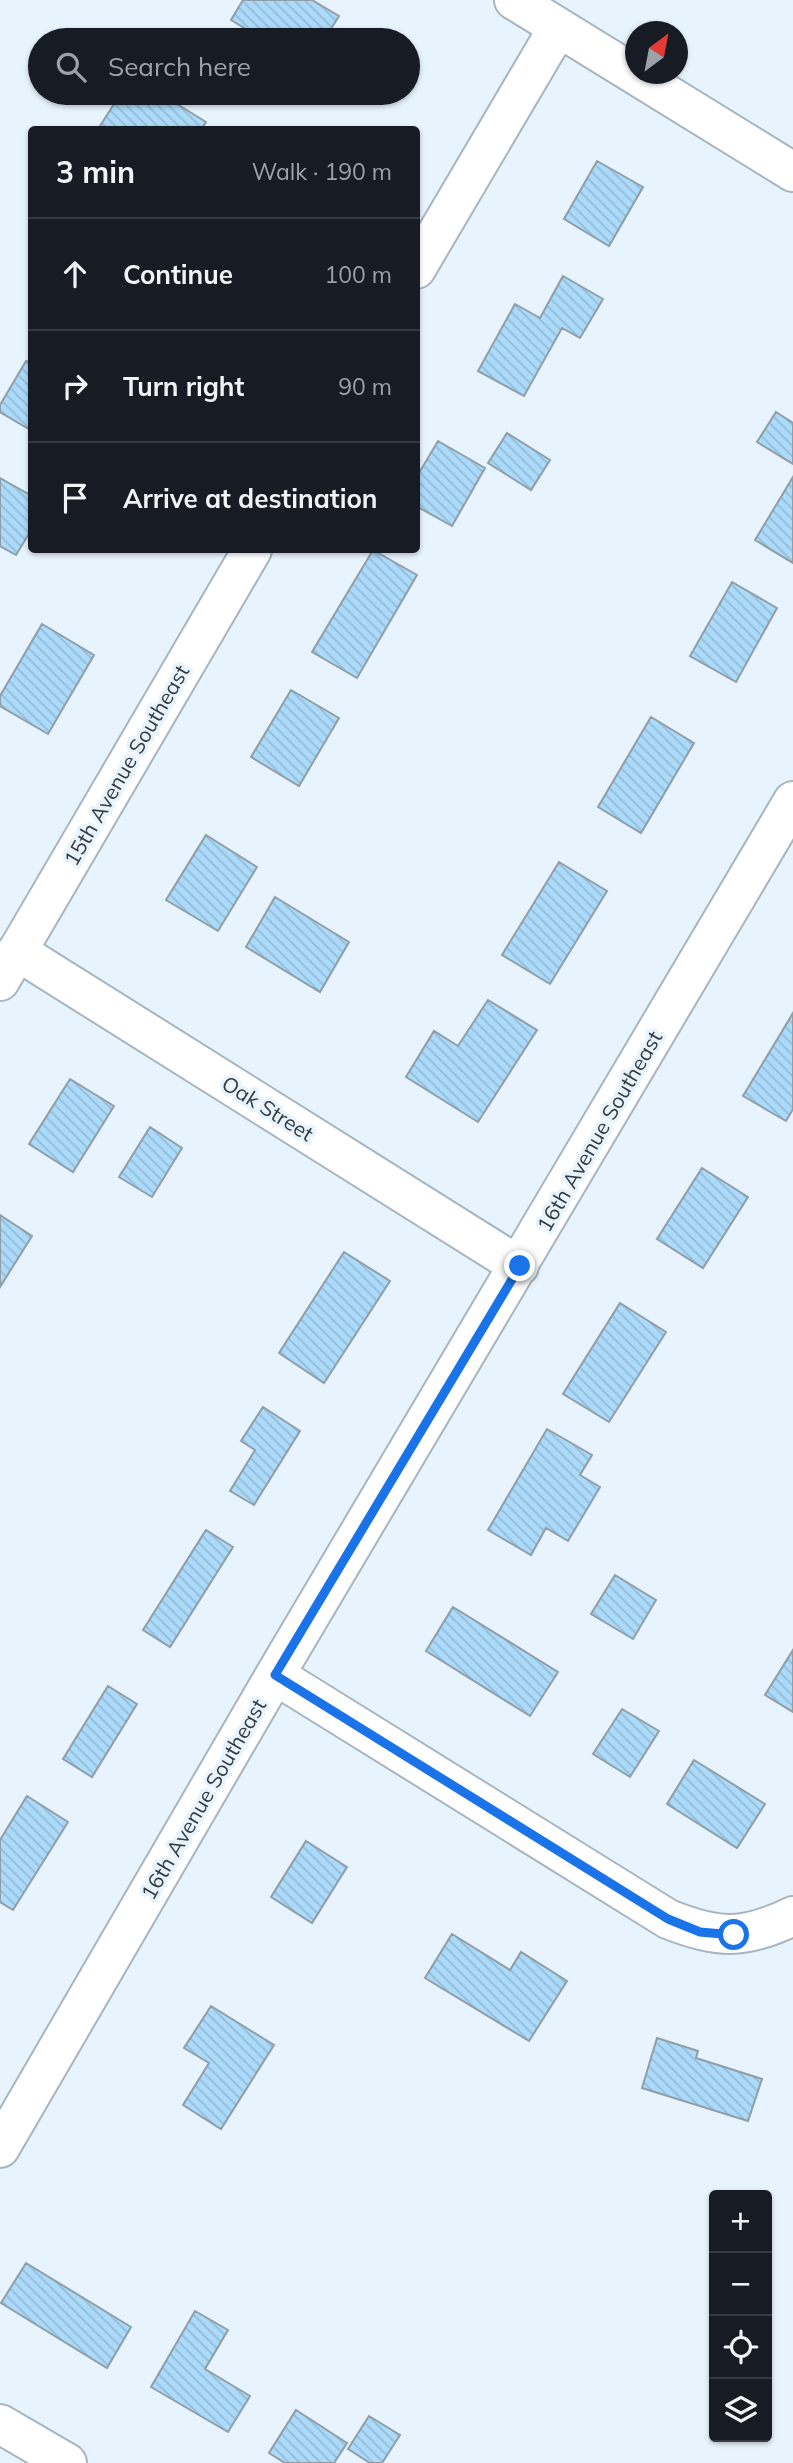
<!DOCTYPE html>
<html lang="en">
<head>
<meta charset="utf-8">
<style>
	body { margin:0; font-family:Mulish,sans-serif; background:#242831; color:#f1f3f6 }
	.controls { position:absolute; right:21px; bottom:21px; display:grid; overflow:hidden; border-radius:7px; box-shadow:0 2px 5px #0004 }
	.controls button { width:63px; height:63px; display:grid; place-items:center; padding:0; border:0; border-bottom:2px solid #363941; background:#171b24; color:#f1f3f6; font:35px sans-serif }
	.compass { position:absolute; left:625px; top:21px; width:63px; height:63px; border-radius:50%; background:#171b24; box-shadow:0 2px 5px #0004; rotate:32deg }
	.stop { position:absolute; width:21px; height:21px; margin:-16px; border:5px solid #1a73e8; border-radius:50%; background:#fff }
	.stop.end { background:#1a73e8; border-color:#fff; box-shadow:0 2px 7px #0008 }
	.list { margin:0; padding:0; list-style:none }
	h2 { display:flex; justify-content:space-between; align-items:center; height:91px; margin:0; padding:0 28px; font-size:30px }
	h2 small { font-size:23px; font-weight:400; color:#9ea1a6 }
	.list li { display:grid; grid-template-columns:46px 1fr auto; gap:21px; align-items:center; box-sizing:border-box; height:112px; padding:0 28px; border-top:2px solid #363941 }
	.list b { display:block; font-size:26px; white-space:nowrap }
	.list em { font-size:23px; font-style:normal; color:#9ea1a6 }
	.icon { flex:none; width:38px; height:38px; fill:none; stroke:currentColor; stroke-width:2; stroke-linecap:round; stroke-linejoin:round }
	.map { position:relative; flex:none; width:793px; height:2463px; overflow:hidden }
	.search { position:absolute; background:#171b24; box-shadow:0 2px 5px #0004; left:28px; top:28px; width:392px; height:77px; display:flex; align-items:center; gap:18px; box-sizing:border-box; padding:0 24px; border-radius:38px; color:#9ea1a6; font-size:26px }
	.panel { position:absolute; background:#171b24; box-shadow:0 2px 5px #0004; left:28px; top:126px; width:392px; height:427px; border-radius:7px }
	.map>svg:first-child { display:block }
</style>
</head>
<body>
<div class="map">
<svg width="793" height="2463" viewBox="0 0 793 2463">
	<defs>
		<pattern id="building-back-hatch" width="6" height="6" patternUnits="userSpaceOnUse" patternTransform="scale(1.75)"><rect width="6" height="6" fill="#abdafa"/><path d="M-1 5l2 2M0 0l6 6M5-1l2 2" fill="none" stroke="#94bcd7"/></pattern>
	</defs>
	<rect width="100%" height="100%" fill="#e8f4fd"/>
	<path fill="url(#building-back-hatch)" stroke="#909ea8" stroke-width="2" d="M 243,0 L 312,0 L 339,16 L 324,40 L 264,40 L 231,20 Z
		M 121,93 L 159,93 L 206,122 L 201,130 L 106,130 L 100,126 Z
		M 597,161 L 643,187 L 609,246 L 564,219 Z
		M 563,276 L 603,299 L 580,338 L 562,328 L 524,396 L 478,371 L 515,304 L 540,318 Z
		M 26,361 L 32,363 L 32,431 L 0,412 L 0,405 Z
		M 776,412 L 793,423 L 793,464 L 757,442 Z
		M 507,433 L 550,460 L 531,490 L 488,463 Z
		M 438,441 L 485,468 L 452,526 L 416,506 L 416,478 Z
		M 793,477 L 793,563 L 755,540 Z
		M 0,478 L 32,496 L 32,529 L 16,555 L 0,546 Z
		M 373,550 L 417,575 L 357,678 L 312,652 Z
		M 732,582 L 777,608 L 736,682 L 690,656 Z
		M 42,624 L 94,655 L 48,734 L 0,706 L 0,696 Z
		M 291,690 L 339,718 L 299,786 L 251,757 Z
		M 651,717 L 694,743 L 641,833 L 598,807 Z
		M 206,835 L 257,867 L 218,931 L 166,900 Z
		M 559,862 L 607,891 L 550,984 L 502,955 Z
		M 275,897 L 349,942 L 320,992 L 246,947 Z
		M 488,1000 L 537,1030 L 478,1122 L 406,1077 L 434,1031 L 458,1046 Z
		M 793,1013 L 793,1109 L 786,1121 L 743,1096 Z
		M 70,1079 L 114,1106 L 73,1172 L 29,1144 Z
		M 150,1127 L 182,1148 L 152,1197 L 119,1177 Z
		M 702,1168 L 748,1197 L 703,1268 L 657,1239 Z
		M 0,1215 L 32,1236 L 0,1287 Z
		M 344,1252 L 390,1281 L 324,1383 L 279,1353 Z
		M 620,1303 L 666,1332 L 609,1422 L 563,1394 Z
		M 263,1407 L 300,1431 L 254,1505 L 230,1491 L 255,1450 L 241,1441 Z
		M 547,1429 L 592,1455 L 580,1475 L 600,1487 L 568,1541 L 546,1528 L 531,1555 L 488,1530 Z
		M 206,1530 L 233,1547 L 170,1647 L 143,1630 Z
		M 615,1575 L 656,1600 L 633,1639 L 591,1614 Z
		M 453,1607 L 558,1672 L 530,1716 L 426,1651 Z
		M 793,1650 L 793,1712 L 765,1695 Z
		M 108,1686 L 137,1704 L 92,1777 L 63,1759 Z
		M 622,1709 L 659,1731 L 630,1777 L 593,1754 Z
		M 694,1760 L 765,1804 L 737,1848 L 667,1804 Z
		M 27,1796 L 68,1822 L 13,1910 L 0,1902 L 0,1840 Z
		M 306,1841 L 347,1867 L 312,1923 L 271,1897 Z
		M 452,1934 L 510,1970 L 521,1952 L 567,1981 L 529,2041 L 425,1978 Z
		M 211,2006 L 274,2045 L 221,2129 L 183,2105 L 209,2063 L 184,2048 Z
		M 657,2038 L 698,2051 L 696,2058 L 762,2079 L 748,2121 L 642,2088 Z
		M 26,2263 L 131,2327 L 107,2368 L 1,2303 Z
		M 195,2311 L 228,2330 L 205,2369 L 250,2396 L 228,2432 L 151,2387 Z
		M 296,2410 L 347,2443 L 334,2463 L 285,2463 L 269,2453 Z
		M 369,2416 L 400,2435 L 382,2463 L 370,2463 L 348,2449 Z"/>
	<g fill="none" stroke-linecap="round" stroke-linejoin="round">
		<g stroke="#a6b5bf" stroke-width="42">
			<path id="minor" d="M 17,951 L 519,1266
				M 275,1675 L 668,1919 C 718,1939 744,1940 793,1916
				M 0,2148 L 275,1675 L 793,801
				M 0,2424 L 67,2463"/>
		</g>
		<g stroke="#a6b5bf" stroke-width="42">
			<path id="tertiary" d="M 514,0 L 793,172
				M 416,269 L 558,28
				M 0,981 L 252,550"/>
		</g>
		<use href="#minor" stroke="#fff" stroke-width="38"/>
		<use href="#tertiary" stroke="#fff" stroke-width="38"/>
	</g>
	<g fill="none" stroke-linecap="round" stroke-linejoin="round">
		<path stroke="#1a73e8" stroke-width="9" d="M 520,1266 L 275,1675 L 668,1919 L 700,1932 L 734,1935"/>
	</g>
	<g text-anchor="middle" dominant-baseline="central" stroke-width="7" stroke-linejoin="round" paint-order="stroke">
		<g font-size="21" fill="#343a3f" stroke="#e8f4fd">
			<text transform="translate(126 765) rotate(-60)">15th Avenue Southeast</text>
			<text transform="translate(268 1108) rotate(32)">Oak Street</text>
			<text transform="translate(599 1131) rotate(-60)">16th Avenue Southeast</text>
			<text transform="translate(203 1799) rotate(-60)">16th Avenue Southeast</text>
		</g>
	</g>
</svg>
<div class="controls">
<button>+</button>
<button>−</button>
<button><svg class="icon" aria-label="locate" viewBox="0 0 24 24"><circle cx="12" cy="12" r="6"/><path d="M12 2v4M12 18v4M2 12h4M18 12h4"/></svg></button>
<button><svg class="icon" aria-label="layers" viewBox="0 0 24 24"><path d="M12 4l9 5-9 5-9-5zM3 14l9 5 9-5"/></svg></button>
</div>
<svg class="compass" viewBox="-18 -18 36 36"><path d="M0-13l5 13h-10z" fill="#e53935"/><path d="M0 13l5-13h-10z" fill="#9ea1a6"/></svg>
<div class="stop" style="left:734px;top:1935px"></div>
<div class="stop end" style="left:520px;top:1266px"></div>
<div class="search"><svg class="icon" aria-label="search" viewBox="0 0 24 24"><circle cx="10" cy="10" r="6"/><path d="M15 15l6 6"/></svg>Search here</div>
<section class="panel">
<h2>3 min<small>Walk · 190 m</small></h2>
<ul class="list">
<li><svg class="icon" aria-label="ahead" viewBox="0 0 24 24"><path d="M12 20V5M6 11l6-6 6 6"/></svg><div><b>Continue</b></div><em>100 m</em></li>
<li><svg class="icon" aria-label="right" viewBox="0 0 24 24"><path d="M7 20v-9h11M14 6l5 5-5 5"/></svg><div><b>Turn right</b></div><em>90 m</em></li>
<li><svg class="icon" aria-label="arrive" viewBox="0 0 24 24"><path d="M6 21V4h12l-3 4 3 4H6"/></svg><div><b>Arrive at destination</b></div></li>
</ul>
</section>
</div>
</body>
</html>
